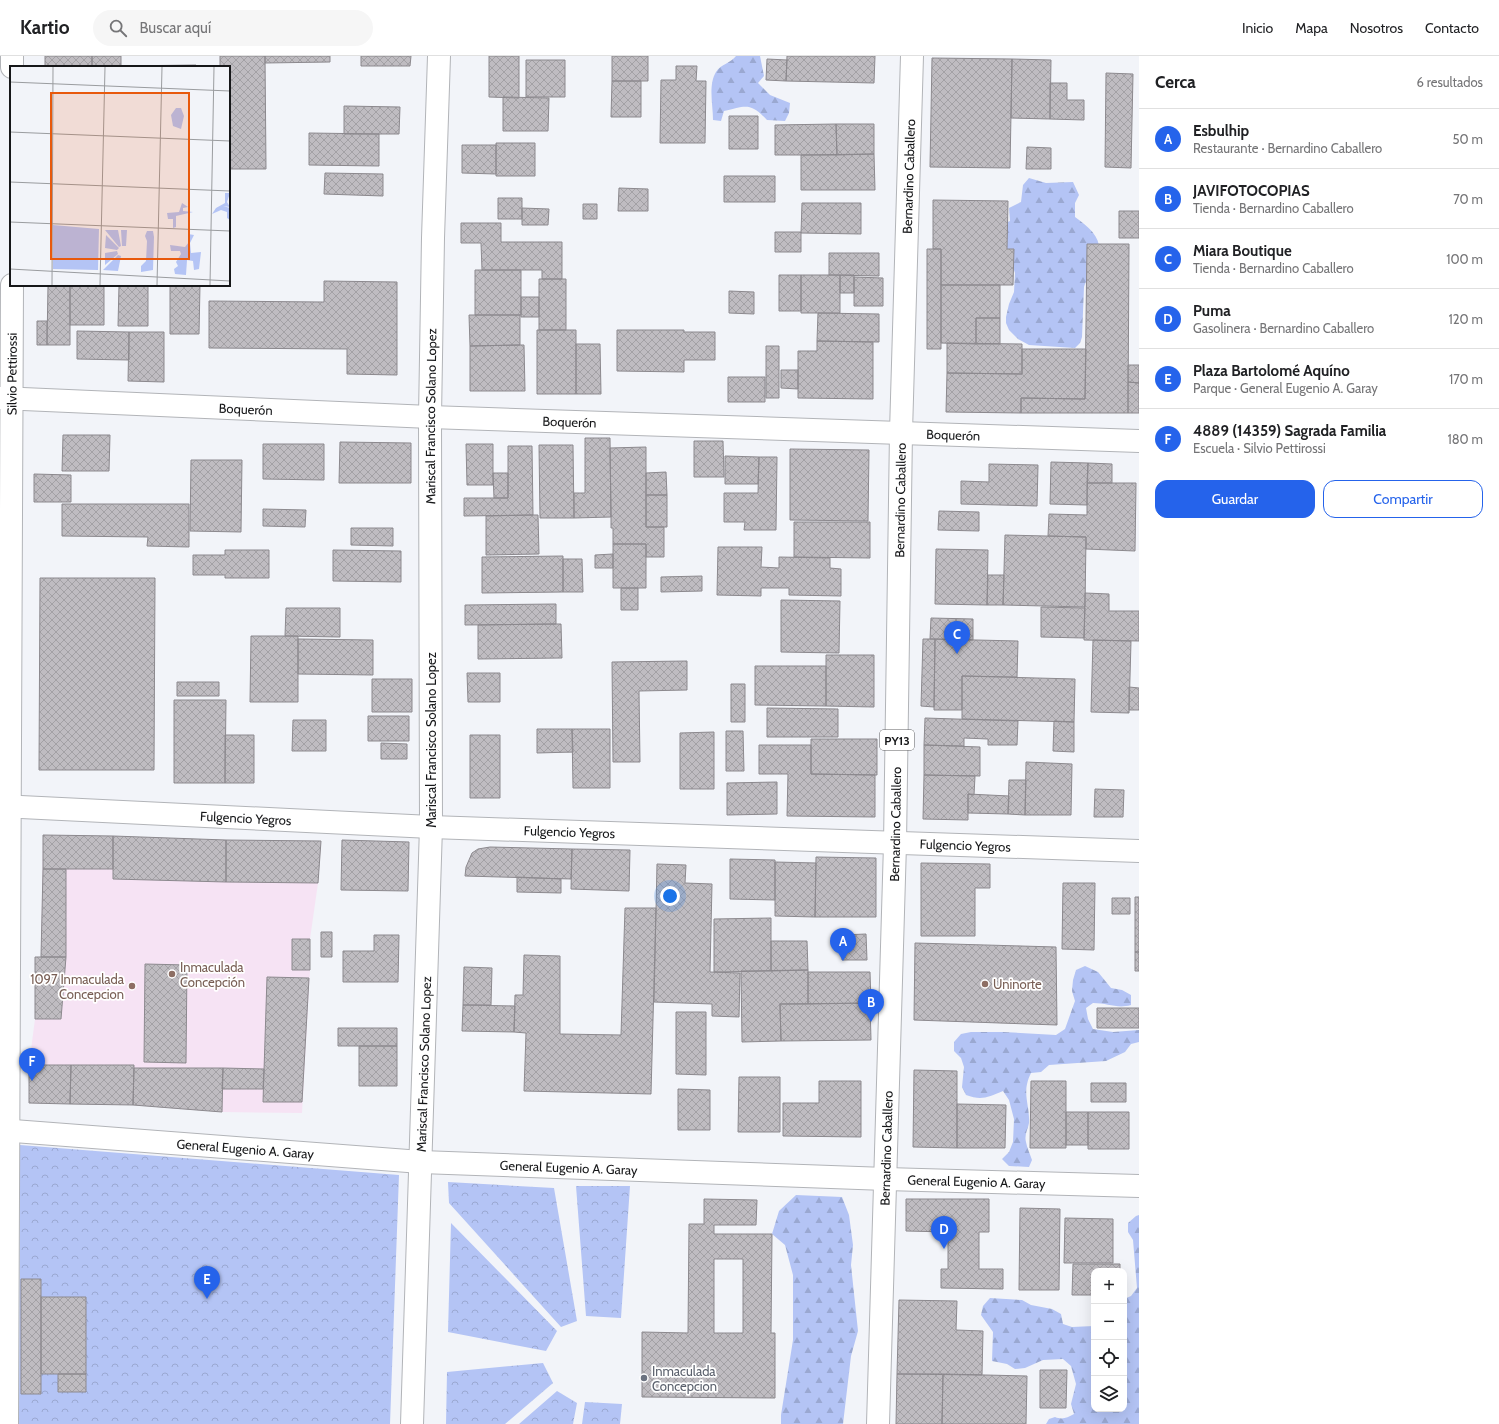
<!DOCTYPE html>
<html lang="es">
<head>
<meta charset="utf-8">
<style>
	body { margin:0; font-family:Cabin,sans-serif; background:#f6f6f6; color:#202124 }
	.controls { position:absolute; right:12px; bottom:12px; display:grid; overflow:hidden; border-radius:8px; box-shadow:0 4px 16px #0002 }
	.controls button { width:36px; height:36px; display:grid; place-items:center; padding:0; border:0; border-bottom:1px solid #e0e0e0; background:#fff; color:#202124; font:20px sans-serif }
	.you { position:absolute; left:670px; top:840px; width:14px; height:14px; margin:-10px; border:3px solid #fff; border-radius:50%; background:#1a73e8; box-shadow:0 0 0 6px #1a73e833 }
	.badge { display:grid; place-items:center; width:26px; height:26px; border-radius:50%; background:#2563eb; color:#fff; font-size:13px; font-weight:700 }
	.pin { position:absolute; translate:-50% -33px; filter:drop-shadow(0 1px 2px #0008) }
	.pin::after { content:''; position:absolute; top:21px; width:14px; height:12px; background:inherit; clip-path:polygon(0 0,100% 0,50% 100%) }
	.list { margin:0; padding:0; list-style:none }
	h2 { display:flex; justify-content:space-between; align-items:center; height:52px; margin:0; padding:0 16px; font-size:17px }
	h2 small { font-size:13px; font-weight:400; color:#757577 }
	.list li { display:grid; grid-template-columns:26px 1fr auto; gap:12px; align-items:center; box-sizing:border-box; height:60px; padding:0 16px; border-top:1px solid #e0e0e0 }
	.list b { display:block; font-size:15px; white-space:nowrap }
	.list p { margin:0; font-size:13px; white-space:nowrap; color:#757577 }
	.list em { font-size:13px; font-style:normal; color:#757577 }
	.actions { display:flex; gap:8px; padding:12px 16px }
	.actions a { flex:1; padding:9px 0; border:1px solid #2563eb; border-radius:12px; text-align:center; font-size:14px; color:#2563eb }
	.actions .main { background:#2563eb; color:#fff }
	.icon { flex:none; width:22px; height:22px; fill:none; stroke:currentColor; stroke-width:2; stroke-linecap:round; stroke-linejoin:round }
	.map { position:relative; flex:none; width:1139px; height:1368px; overflow:hidden }
	header { display:flex; align-items:center; gap:24px; box-sizing:border-box; height:56px; padding:0 20px; background:#fff; border-bottom:1px solid #e0e0e0 }
	header strong { font-size:19px }
	nav { display:flex; gap:22px; margin-inline-start:auto; font-size:14px }
	.search { width:280px; height:36px; background:#f6f6f6; display:flex; align-items:center; gap:10px; box-sizing:border-box; padding:0 14px; border-radius:22px; color:#757577; font-size:15px }
	main { display:flex }
	aside { flex:1; background:#fff }
	.map>svg:first-child { display:block }
</style>
</head>
<body>
<header>
<strong>Kartio</strong>
<div class="search"><svg class="icon" aria-label="search" viewBox="0 0 24 24"><circle cx="10" cy="10" r="6"/><path d="M15 15l6 6"/></svg>Buscar aquí</div>
<nav><a>Inicio</a><a>Mapa</a><a>Nosotros</a><a>Contacto</a></nav>
</header>
<main>
<div class="map">
<svg width="1139" height="1368" viewBox="0 0 1139 1368">
	<defs>
		<pattern id="forest-firs" width="22" height="20" patternUnits="userSpaceOnUse"><rect width="22" height="20" fill="#b4c4f5"/><path d="M5 1l3.5 6h-7zM16 11l3.5 6h-7z" fill="#9aa8d1"/></pattern>
		<pattern id="park-crowns" width="20" height="18" patternUnits="userSpaceOnUse"><rect width="20" height="18" fill="#b4c4f5"/><path d="M2 6a3 3 0 1 1 6 0M12 15a3 3 0 1 1 6 0" fill="none" stroke="#9aa8d1"/></pattern>
		<pattern id="building-cross-hatch" width="8" height="8" patternUnits="userSpaceOnUse"><rect width="8" height="8" fill="#bfbcc1"/><path d="M0 0l8 8M0 8l8-8" fill="none" stroke="#a3a1a5"/></pattern>
	</defs>
	<rect width="100%" height="100%" fill="#f2f4f9"/>
	<path fill="#f6e3f4" d="M 43,779 L 226,784 L 321,785 L 318,827 L 310,883 L 310,914 L 302,1057 L 222,1056 L 133,1049 L 29,1047 L 29,1009 L 35,963 L 35,901 L 41,901 Z"/>
	<path fill="url(#forest-firs)" d="M 736,0 L 760,0 L 764,20 L 758,27 L 770,39 L 790,47 L 789,57 L 785,65 L 767,64 C 750,46 746,50 724,55 L 721,65 L 713,64 C 713,49 708,29 716,16 C 721,8 731,7 736,0 Z
		M 1029,122 L 1046,127 L 1073,126 L 1079,139 L 1075,147 L 1075,161 C 1095,175 1108,189 1093,214 C 1090,220 1086,224 1084,231 L 1082,281 L 1080,287 L 1075,292 L 1029,289 L 1018,283 L 1009,274 L 1006,267 L 1006,261 L 1009,248 L 1014,236 L 1015,217 L 1011,205 L 994,172 L 1010,165 L 1009,152 L 1021,146 L 1023,129 Z
		M 1085,910 L 1098,916 L 1111,932 L 1122,934 L 1131,939 L 1131,949 C 1117,953 1108,947 1093,947 L 1086,952 L 1088,963 L 1093,973 L 1113,976 L 1139,974 L 1139,986 L 1131,988 L 1125,996 L 1106,1005 L 1049,1009 L 1041,1016 L 1031,1017 C 1021,1037 1030,1048 1029,1067 C 1028,1073 1024,1079 1026,1086 C 1027,1092 1030,1098 1032,1104 L 1029,1111 L 1009,1110 L 1002,1103 L 1009,1096 L 1013,1086 L 1014,1063 L 1009,1044 L 1003,1035 C 988,1041 982,1045 966,1039 L 962,1031 L 964,1011 L 961,1002 L 954,995 L 954,986 L 961,978 L 971,976 L 1003,976 L 1056,979 L 1065,973 L 1075,945 L 1072,935 L 1073,924 L 1076,914 Z
		M 796,1139 L 842,1141 L 849,1159 L 853,1189 L 851,1209 L 858,1275 L 851,1300 L 843,1368 L 781,1368 L 781,1359 L 793,1284 L 793,1219 L 785,1189 L 772,1178 L 779,1155 Z
		M 1139,1159 L 1139,1368 L 1046,1368 L 1049,1363 L 1055,1361 C 1062,1364 1067,1362 1074,1358 L 1071,1348 L 1076,1328 L 1071,1310 L 1063,1303 L 1043,1304 L 1025,1312 L 1015,1313 L 1007,1308 L 992,1305 L 993,1276 L 981,1259 L 983,1250 L 990,1242 L 1022,1244 L 1031,1249 L 1052,1253 L 1061,1258 L 1063,1268 L 1072,1271 L 1094,1270 L 1094,1353 L 1124,1353 L 1124,1243 L 1131,1240 L 1137,1232 L 1133,1184 L 1128,1176 L 1128,1167 L 1136,1160 Z"/>
	<path fill="url(#park-crowns)" d="M 20,1089 L 399,1119 L 390,1368 L 19,1368 Z
		M 448,1126 L 554,1132 L 577,1265 L 561,1271 L 449,1147 Z
		M 576,1130 L 630,1130 L 621,1262 L 586,1260 Z
		M 451,1167 L 557,1275 L 546,1295 L 448,1276 Z
		M 543,1307 L 553,1327 L 505,1368 L 446,1368 L 447,1316 Z
		M 557,1335 L 577,1347 L 573,1368 L 519,1368 Z
		M 585,1346 L 622,1348 L 620,1368 L 582,1368 Z"/>
	<path fill="url(#building-cross-hatch)" stroke="#8c898e" fill-rule="evenodd" d="M 45,0 L 92,0 L 92,11 L 45,11 Z
		M 92,0 L 121,0 L 121,11 L 92,11 Z
		M 220,0 L 265,0 L 266,113 L 229,113 L 229,11 L 220,11 Z
		M 265,0 L 330,0 L 330,6 L 265,7 Z
		M 361,0 L 411,0 L 410,10 L 361,10 Z
		M 489,0 L 519,0 L 519,42 L 489,41 Z
		M 612,0 L 648,0 L 648,25 L 612,25 Z
		M 787,0 L 875,0 L 874,27 L 786,25 Z
		M 932,2 L 1012,3 L 1010,112 L 930,111 Z
		M 767,3 L 787,4 L 786,25 L 766,24 Z
		M 1012,3 L 1051,4 L 1050,63 L 1011,62 Z
		M 526,4 L 565,4 L 565,41 L 526,41 Z
		M 196,9 L 196,11 L 121,11 L 121,10 Z
		M 676,10 L 697,10 L 696,25 L 706,25 L 705,87 L 660,87 L 661,24 L 676,24 Z
		M 1106,17 L 1133,18 L 1131,112 L 1105,111 Z
		M 612,25 L 641,25 L 641,61 L 611,61 Z
		M 1050,27 L 1067,27 L 1067,44 L 1084,44 L 1084,64 L 1050,63 Z
		M 503,41 L 549,42 L 548,75 L 503,75 Z
		M 344,50 L 400,51 L 399,78 L 344,78 Z
		M 729,60 L 758,60 L 758,93 L 729,93 Z
		M 836,68 L 874,68 L 874,98 L 837,99 Z
		M 836,68 L 837,99 L 775,99 L 775,69 Z
		M 309,77 L 379,78 L 379,110 L 309,109 Z
		M 496,87 L 535,87 L 535,120 L 496,120 Z
		M 462,89 L 496,89 L 496,118 L 462,117 Z
		M 1027,91 L 1051,92 L 1051,113 L 1026,113 Z
		M 874,98 L 875,134 L 801,134 L 801,99 Z
		M 325,117 L 383,118 L 383,140 L 324,138 Z
		M 724,120 L 775,120 L 775,146 L 724,146 Z
		M 619,132 L 648,133 L 648,155 L 618,155 Z
		M 498,142 L 522,142 L 522,163 L 498,163 Z
		M 933,144 L 1008,145 L 1007,193 L 1014,193 L 1013,229 L 941,229 L 941,193 L 933,193 Z
		M 802,147 L 861,147 L 861,178 L 801,177 Z
		M 583,148 L 597,148 L 597,163 L 583,163 Z
		M 522,152 L 549,153 L 548,169 L 522,169 Z
		M 1119,155 L 1139,155 L 1139,182 L 1119,182 Z
		M 461,167 L 501,167 L 501,186 L 562,186 L 562,223 L 542,223 L 542,214 L 482,214 L 481,187 L 461,187 Z
		M 775,176 L 801,176 L 801,196 L 775,196 Z
		M 1087,188 L 1129,188 L 1128,357 L 1021,357 L 1021,342 L 1085,343 Z
		M 927,193 L 941,193 L 941,293 L 927,293 Z
		M 829,197 L 879,197 L 879,220 L 829,219 Z
		M 475,214 L 521,214 L 521,259 L 475,259 Z
		M 779,219 L 801,219 L 801,255 L 779,255 Z
		M 801,219 L 840,219 L 840,257 L 801,257 Z
		M 840,219 L 854,219 L 854,237 L 840,237 Z
		M 854,221 L 883,222 L 883,250 L 854,250 Z
		M 539,223 L 566,223 L 566,274 L 539,274 Z
		M 324,225 L 397,226 L 397,319 L 347,318 L 347,293 L 209,292 L 209,245 L 324,246 Z
		M 48,229 L 70,229 L 70,289 L 47,289 Z
		M 70,229 L 104,229 L 104,269 L 70,269 Z
		M 119,229 L 148,229 L 148,270 L 118,270 Z
		M 170,229 L 200,229 L 199,278 L 170,278 Z
		M 941,229 L 1000,229 L 1000,262 L 976,262 L 976,288 L 941,287 Z
		M 729,235 L 754,236 L 754,258 L 729,257 Z
		M 521,241 L 539,241 L 539,261 L 521,261 Z
		M 818,257 L 879,258 L 879,286 L 817,285 Z
		M 469,259 L 520,259 L 520,289 L 470,290 Z
		M 976,262 L 1000,262 L 1000,288 L 976,288 Z
		M 37,265 L 47,265 L 47,289 L 37,289 Z
		M 537,274 L 576,274 L 576,338 L 537,338 Z
		M 617,274 L 684,274 L 684,276 L 715,276 L 715,304 L 684,304 L 684,316 L 617,315 Z
		M 77,275 L 129,276 L 129,304 L 77,303 Z
		M 129,276 L 164,276 L 164,326 L 128,325 Z
		M 817,285 L 873,286 L 873,343 L 798,342 L 798,295 L 817,295 Z
		M 947,287 L 1022,288 L 1022,318 L 947,317 Z
		M 576,288 L 600,288 L 601,338 L 576,338 Z
		M 520,289 L 524,289 L 525,335 L 470,335 L 470,290 Z
		M 766,290 L 779,290 L 779,342 L 766,342 Z
		M 1022,293 L 1086,293 L 1085,343 L 1021,342 L 1021,357 L 946,356 L 947,317 L 1022,318 Z
		M 1128,309 L 1139,309 L 1139,327 L 1128,326 Z
		M 781,314 L 798,314 L 798,333 L 781,332 Z
		M 728,321 L 765,321 L 765,346 L 728,346 Z
		M 1128,326 L 1139,327 L 1139,357 L 1128,357 Z
		M 63,379 L 110,379 L 109,415 L 62,415 Z
		M 585,382 L 610,382 L 611,461 L 574,462 L 574,437 L 585,437 Z
		M 694,385 L 723,385 L 724,421 L 694,421 Z
		M 340,386 L 411,387 L 411,427 L 339,427 Z
		M 263,388 L 324,388 L 324,424 L 263,423 Z
		M 466,388 L 493,388 L 493,429 L 467,429 Z
		M 539,389 L 573,389 L 574,462 L 540,462 Z
		M 508,390 L 532,390 L 533,459 L 464,460 L 464,442 L 508,442 Z
		M 646,391 L 646,471 L 664,471 L 664,501 L 646,501 L 646,488 L 613,488 L 613,472 L 611,472 L 611,461 L 610,392 Z
		M 790,393 L 869,394 L 868,465 L 790,464 Z
		M 725,400 L 759,401 L 758,428 L 725,428 Z
		M 759,401 L 777,401 L 776,474 L 744,474 L 745,466 L 724,466 L 724,437 L 758,437 Z
		M 191,404 L 242,404 L 241,476 L 190,475 Z
		M 1051,406 L 1088,407 L 1087,449 L 1050,448 Z
		M 1088,407 L 1112,408 L 1112,427 L 1087,427 Z
		M 989,408 L 1038,409 L 1037,450 L 961,448 L 961,425 L 989,426 Z
		M 666,416 L 667,439 L 646,439 L 646,417 Z
		M 493,417 L 508,417 L 508,442 L 494,442 Z
		M 34,418 L 71,419 L 71,446 L 34,446 Z
		M 1087,427 L 1136,427 L 1135,495 L 1086,493 L 1086,481 L 1048,480 L 1049,458 L 1087,459 Z
		M 646,439 L 667,439 L 667,471 L 646,471 Z
		M 62,448 L 189,448 L 189,491 L 147,490 L 148,481 L 62,480 Z
		M 263,453 L 306,454 L 305,471 L 263,470 Z
		M 939,455 L 979,456 L 979,475 L 938,474 Z
		M 533,459 L 538,459 L 539,498 L 486,499 L 486,460 Z
		M 794,466 L 870,466 L 870,502 L 794,501 Z
		M 351,472 L 393,472 L 393,490 L 351,489 Z
		M 1005,479 L 1086,481 L 1085,551 L 1003,549 Z
		M 613,488 L 646,488 L 646,532 L 613,532 Z
		M 718,491 L 762,491 L 761,511 L 779,512 L 779,501 L 830,502 L 830,512 L 841,513 L 841,540 L 789,539 L 789,532 L 761,532 L 761,540 L 717,539 Z
		M 936,493 L 988,494 L 987,549 L 935,548 Z
		M 225,494 L 269,494 L 269,522 L 225,522 L 225,519 L 193,519 L 193,499 L 225,499 Z
		M 333,494 L 401,495 L 401,526 L 333,525 Z
		M 613,498 L 613,512 L 595,512 L 595,499 Z
		M 563,500 L 563,536 L 482,537 L 482,501 Z
		M 563,503 L 582,503 L 583,536 L 563,536 Z
		M 988,519 L 1004,519 L 1003,549 L 987,549 Z
		M 702,520 L 702,535 L 661,536 L 661,521 Z
		M 40,522 L 155,522 L 154,714 L 39,714 Z
		M 621,532 L 638,532 L 638,554 L 621,554 Z
		M 1085,537 L 1109,538 L 1109,555 L 1139,555 L 1139,585 L 1084,584 Z
		M 781,544 L 840,545 L 839,597 L 781,596 Z
		M 556,548 L 556,568 L 465,569 L 465,549 Z
		M 1041,551 L 1085,552 L 1084,582 L 1041,581 Z
		M 286,552 L 340,552 L 340,581 L 285,580 Z
		M 931,562 L 973,563 L 973,584 L 930,583 Z
		M 556,568 L 561,568 L 562,602 L 478,603 L 478,569 Z
		M 251,580 L 298,580 L 298,646 L 250,646 Z
		M 298,583 L 373,584 L 373,619 L 298,618 Z
		M 923,583 L 935,583 L 934,651 L 921,650 Z
		M 935,583 L 1018,585 L 1017,621 L 962,620 L 962,654 L 934,654 Z
		M 1093,584 L 1131,585 L 1129,657 L 1091,656 Z
		M 826,599 L 874,599 L 874,651 L 826,650 Z
		M 687,605 L 687,634 L 639,635 L 640,706 L 613,706 L 612,606 Z
		M 755,610 L 826,610 L 826,650 L 755,649 Z
		M 467,617 L 500,617 L 500,646 L 468,646 Z
		M 962,620 L 1075,623 L 1074,666 L 962,663 Z
		M 372,623 L 412,623 L 412,656 L 372,656 Z
		M 177,626 L 219,626 L 219,640 L 177,640 Z
		M 731,628 L 745,628 L 745,666 L 731,666 Z
		M 1129,631 L 1139,632 L 1139,654 L 1129,654 Z
		M 174,644 L 226,644 L 225,727 L 174,727 Z
		M 767,652 L 838,653 L 838,681 L 767,681 Z
		M 368,660 L 409,660 L 409,685 L 368,685 Z
		M 925,662 L 1018,665 L 1017,689 L 988,689 L 988,683 L 964,682 L 964,690 L 924,689 Z
		M 293,664 L 326,664 L 326,695 L 292,695 Z
		M 1054,665 L 1074,666 L 1074,696 L 1053,695 Z
		M 537,673 L 572,673 L 573,696 L 537,697 Z
		M 572,673 L 610,673 L 610,732 L 573,732 Z
		M 726,675 L 743,675 L 744,715 L 726,715 Z
		M 714,676 L 714,733 L 680,733 L 680,677 Z
		M 225,679 L 254,679 L 254,727 L 225,727 Z
		M 470,679 L 500,679 L 500,742 L 470,742 Z
		M 811,683 L 877,683 L 877,719 L 811,718 Z
		M 381,687 L 407,688 L 407,703 L 381,703 Z
		M 759,689 L 811,689 L 811,718 L 875,719 L 875,761 L 787,760 L 788,718 L 759,718 Z
		M 924,689 L 980,691 L 980,720 L 924,719 Z
		M 1026,706 L 1072,708 L 1071,759 L 1025,759 Z
		M 924,719 L 975,720 L 974,739 L 968,738 L 968,764 L 923,763 Z
		M 1009,724 L 1026,724 L 1025,759 L 1008,758 Z
		M 777,726 L 777,758 L 727,759 L 727,727 Z
		M 1095,733 L 1124,734 L 1123,761 L 1094,761 Z
		M 968,738 L 1009,740 L 1008,758 L 968,757 Z
		M 43,779 L 113,780 L 113,813 L 43,813 Z
		M 113,780 L 226,784 L 226,826 L 113,823 Z
		M 226,784 L 321,785 L 318,827 L 226,826 Z
		M 342,784 L 409,786 L 408,835 L 341,834 Z
		M 490,791 L 572,793 L 571,823 L 465,820 L 466,811 L 472,797 L 478,793 Z
		M 572,793 L 630,794 L 629,835 L 571,833 Z
		M 816,801 L 876,802 L 876,861 L 815,861 Z
		M 730,803 L 775,804 L 775,844 L 730,843 Z
		M 775,806 L 816,807 L 815,861 L 775,860 Z
		M 921,807 L 990,808 L 990,832 L 975,832 L 975,880 L 921,880 Z
		M 657,808 L 686,809 L 685,827 L 712,828 L 710,916 L 740,917 L 739,961 L 712,960 L 712,948 L 654,946 Z
		M 43,813 L 66,813 L 66,901 L 41,901 Z
		M 517,821 L 561,823 L 561,837 L 517,836 Z
		M 1063,827 L 1095,827 L 1094,894 L 1062,893 Z
		M 1135,841 L 1139,841 L 1139,896 L 1135,896 Z
		M 1112,842 L 1130,842 L 1130,858 L 1112,858 Z
		M 625,852 L 656,852 L 651,1038 L 524,1035 L 526,977 L 514,976 L 515,939 L 523,939 L 524,899 L 560,900 L 560,978 L 621,979 Z
		M 771,862 L 771,915 L 714,916 L 714,863 Z
		M 321,876 L 332,876 L 332,901 L 321,901 Z
		M 866,878 L 867,904 L 842,904 L 842,879 Z
		M 374,879 L 399,879 L 398,926 L 343,926 L 343,895 L 374,895 Z
		M 292,883 L 310,883 L 310,914 L 292,914 Z
		M 771,885 L 807,885 L 808,914 L 771,915 Z
		M 915,887 L 1056,891 L 1057,969 L 914,964 Z
		M 1135,896 L 1139,896 L 1139,915 L 1135,915 Z
		M 35,901 L 66,901 L 61,963 L 35,963 Z
		M 145,908 L 187,909 L 186,1007 L 144,1006 Z
		M 464,911 L 492,912 L 491,949 L 463,949 Z
		M 808,914 L 808,948 L 780,948 L 781,985 L 742,986 L 741,915 Z
		M 808,916 L 870,916 L 871,947 L 808,948 Z
		M 267,921 L 309,922 L 302,1046 L 263,1046 Z
		M 870,947 L 871,984 L 781,985 L 780,948 Z
		M 463,949 L 515,950 L 514,976 L 462,975 Z
		M 1097,952 L 1139,952 L 1139,972 L 1097,972 Z
		M 676,956 L 706,956 L 706,1019 L 676,1018 Z
		M 338,972 L 397,972 L 397,990 L 338,990 Z
		M 359,990 L 397,990 L 397,1030 L 359,1030 Z
		M 29,1009 L 71,1009 L 70,1048 L 29,1047 Z
		M 71,1009 L 134,1009 L 133,1049 L 70,1048 Z
		M 134,1012 L 223,1012 L 222,1056 L 133,1049 Z
		M 223,1012 L 264,1013 L 263,1033 L 222,1033 Z
		M 914,1014 L 957,1015 L 957,1092 L 913,1091 Z
		M 739,1021 L 780,1021 L 780,1076 L 738,1076 Z
		M 819,1025 L 861,1025 L 861,1081 L 783,1080 L 783,1047 L 819,1047 Z
		M 1031,1025 L 1066,1025 L 1066,1092 L 1030,1092 Z
		M 1091,1027 L 1126,1027 L 1126,1046 L 1091,1046 Z
		M 678,1033 L 710,1034 L 710,1074 L 678,1074 Z
		M 957,1048 L 1006,1049 L 1005,1092 L 957,1092 Z
		M 1066,1056 L 1088,1056 L 1088,1089 L 1066,1089 Z
		M 1088,1056 L 1129,1056 L 1129,1093 L 1088,1093 Z
		M 704,1143 L 757,1144 L 756,1169 L 714,1169 L 714,1178 L 772,1178 L 771,1277 L 775,1277 L 775,1342 L 642,1341 L 642,1276 L 688,1277 L 689,1168 L 704,1168 ZM 714,1203 L 743,1203 L 743,1277 L 714,1277 Z
		M 906,1143 L 989,1143 L 989,1176 L 979,1176 L 979,1213 L 1003,1213 L 1003,1233 L 941,1232 L 941,1213 L 948,1213 L 948,1176 L 906,1175 Z
		M 1020,1152 L 1060,1153 L 1059,1234 L 1019,1234 Z
		M 1065,1162 L 1113,1163 L 1113,1207 L 1064,1207 Z
		M 1073,1208 L 1120,1208 L 1120,1215 L 1094,1215 L 1094,1239 L 1072,1239 Z
		M 21,1223 L 41,1223 L 41,1338 L 21,1338 Z
		M 41,1241 L 86,1241 L 86,1318 L 41,1318 Z
		M 899,1244 L 957,1245 L 956,1274 L 983,1275 L 982,1319 L 897,1318 Z
		M 1040,1314 L 1067,1314 L 1066,1352 L 1040,1352 Z
		M 58,1318 L 86,1318 L 86,1336 L 58,1336 Z
		M 897,1318 L 943,1318 L 942,1368 L 896,1368 Z
		M 943,1318 L 1027,1320 L 1026,1368 L 942,1368 Z"/>
	<g fill="none" stroke-linecap="round" stroke-linejoin="round">
		<g stroke="#b2b4b8" stroke-width="24">
			<g id="minor">
				<path d="M 12,11 L 12,0"/>
				<path id="s1" d="M 0,342 L 430,361 L 1139,385"/>
				<path id="s2" d="M 0,750 L 431,771 L 1139,795"/>
				<path id="s3" d="M 0,1074 L 421,1106 L 886,1123 L 1139,1130"/>
				<path id="s4" d="M 7,1368 L 12,229"/>
				<path id="s5" d="M 412,1368 L 431,771 L 430,361 L 433,182 L 439,0"/>
			</g>
		</g>
		<g stroke="#b2b4b8" stroke-width="24">
			<g id="trunk">
				<path id="s6" d="M 878,1368 L 895,788 L 901,376 L 912,0"/>
			</g>
		</g>
		<use href="#minor" stroke="#fff" stroke-width="22"/>
		<use href="#trunk" stroke="#fff" stroke-width="22"/>
	</g>
	<g fill="#8d6e63" stroke="#fff" stroke-width="1.5">
		<circle cx="172" cy="918" r="4"/>
		<circle cx="985" cy="928" r="4"/>
		<circle cx="132" cy="930" r="4"/>
	</g>
	<circle fill="#6b7280" stroke="#fff" stroke-width="1.5" cx="644" cy="1322" r="4"/>
	<g text-anchor="middle" dominant-baseline="central" stroke-width="3.5" stroke-linejoin="round" paint-order="stroke">
		<rect fill="#fff" stroke="#5c5d5e" stroke-width="1" x="880" y="674" width="34" height="20" rx="3"/>
		<g font-size="12" font-weight="bold" fill="#161719">
			<text x="897" y="684">PY13</text>
		</g>
		<g font-size="13" fill="#161719" stroke="#fff">
			<text stroke="none"><textPath href="#s6" startOffset="1248">Bernardino Caballero</textPath></text>
			<text stroke="none"><textPath href="#s4" startOffset="1050">Silvio Pettirossi</textPath></text>
			<text stroke="none"><textPath href="#s1" startOffset="246">Boquerón</textPath></text>
			<text stroke="none"><textPath href="#s5" startOffset="1008">Mariscal Francisco Solano Lopez</textPath></text>
			<text stroke="none"><textPath href="#s1" startOffset="570">Boquerón</textPath></text>
			<text stroke="none"><textPath href="#s1" startOffset="954">Boquerón</textPath></text>
			<text stroke="none"><textPath href="#s6" startOffset="924">Bernardino Caballero</textPath></text>
			<text transform="translate(431 684) rotate(-90)">Mariscal Francisco Solano Lopez</text>
			<text stroke="none"><textPath href="#s2" startOffset="246">Fulgencio Yegros</textPath></text>
			<text stroke="none"><textPath href="#s6" startOffset="600">Bernardino Caballero</textPath></text>
			<text stroke="none"><textPath href="#s2" startOffset="570">Fulgencio Yegros</textPath></text>
			<text stroke="none"><textPath href="#s2" startOffset="966">Fulgencio Yegros</textPath></text>
			<text stroke="none"><textPath href="#s5" startOffset="360">Mariscal Francisco Solano Lopez</textPath></text>
			<text stroke="none"><textPath href="#s3" startOffset="246">General Eugenio A. Garay</textPath></text>
			<text stroke="none"><textPath href="#s6" startOffset="276">Bernardino Caballero</textPath></text>
			<text stroke="none"><textPath href="#s3" startOffset="570">General Eugenio A. Garay</textPath></text>
			<text stroke="none"><textPath href="#s3" startOffset="978">General Eugenio A. Garay</textPath></text>
		</g>
		<g font-size="13" fill="#785e54" stroke="#fff" text-anchor="start">
			<text x="180" y="911">Inmaculada<tspan x="180" dy="15">Concepción</tspan></text>
			<text x="124" y="923" text-anchor="end">1097 Inmaculada<tspan x="124" dy="15">Concepcion</tspan></text>
			<text x="993" y="928">Uninorte</text>
		</g>
		<g font-size="13" fill="#5b616d" stroke="#fff" text-anchor="start">
			<text x="652" y="1315">Inmaculada<tspan x="652" dy="15">Concepcion</tspan></text>
		</g>
	</g>
	<g transform="translate(10 10)">
		<rect width="220" height="220" fill="#f2f4f9"/>
		<path d="M 166,42 L 171,42 L 174,50 L 171,63 L 163,60 L 161,49 ZM 215,127 L 220,127 L 217,136 L 220,141 L 213,140 L 220,142 L 220,154 L 217,152 L 217,146 L 211,144 L 202,148 L 206,142 L 215,137 ZM 172,137 L 178,141 L 173,142 L 173,145 L 183,146 L 166,150 L 166,161 L 163,162 L 163,153 L 158,153 L 157,147 L 169,146 ZM 137,165 L 143,165 L 144,171 L 143,204 L 131,206 L 131,200 L 136,195 L 137,175 L 135,170 ZM 178,168 L 184,169 L 180,177 L 181,187 L 191,186 L 189,203 L 184,204 L 183,195 L 177,194 L 176,209 L 165,208 L 164,203 L 168,200 L 166,196 L 171,188 L 170,185 L 161,185 L 160,179 L 175,181 L 179,176 Z" fill="#b4c4f5"/>
		<path d="M 43,159 L 89,163 L 88,204 L 43,203 ZM 95,164 L 108,164 L 111,180 L 109,181 ZM 111,164 L 117,164 L 116,180 L 112,180 ZM 96,169 L 109,182 L 107,184 L 95,182 ZM 107,185 L 108,188 L 95,199 L 95,187 ZM 108,189 L 111,190 L 108,205 L 93,204 Z" fill="#b4c4f5"/>
		<path fill="none" stroke="#9a9c9f" stroke-width="1" d="M 0,16 L 220,25M 0,66 L 220,75M 0,116 L 220,125M 0,156 L 220,165M 0,203 L 220,215M 42,219 L 43,1M 90,219 L 95,1M 147,219 L 152,1M 200,219 L 204,1"/>
		<path fill="#e8590c" fill-opacity="0.15" stroke="#e8590c" stroke-width="2" d="M 41,27 L 179,27 L 179,193 L 41,193 Z"/>
		<rect width="220" height="220" fill="none" stroke="#161719" stroke-width="2"/>
	</g>
</svg>
<div class="controls">
<button>+</button>
<button>−</button>
<button><svg class="icon" aria-label="locate" viewBox="0 0 24 24"><circle cx="12" cy="12" r="6"/><path d="M12 2v4M12 18v4M2 12h4M18 12h4"/></svg></button>
<button><svg class="icon" aria-label="layers" viewBox="0 0 24 24"><path d="M12 4l9 5-9 5-9-5zM3 14l9 5 9-5"/></svg></button>
</div>
<div class="you"></div>
<div class="pin badge" style="left:843px;top:905px">A</div>
<div class="pin badge" style="left:871px;top:966px">B</div>
<div class="pin badge" style="left:957px;top:598px">C</div>
<div class="pin badge" style="left:944px;top:1193px">D</div>
<div class="pin badge" style="left:207px;top:1243px">E</div>
<div class="pin badge" style="left:32px;top:1025px">F</div>
</div>
<aside>
<h2>Cerca<small>6 resultados</small></h2>
<ul class="list">
<li><span class="badge">A</span><div><b>Esbulhip</b><p>Restaurante · Bernardino Caballero</p></div><em>50 m</em></li>
<li><span class="badge">B</span><div><b>JAVIFOTOCOPIAS</b><p>Tienda · Bernardino Caballero</p></div><em>70 m</em></li>
<li><span class="badge">C</span><div><b>Miara Boutique</b><p>Tienda · Bernardino Caballero</p></div><em>100 m</em></li>
<li><span class="badge">D</span><div><b>Puma</b><p>Gasolinera · Bernardino Caballero</p></div><em>120 m</em></li>
<li><span class="badge">E</span><div><b>Plaza Bartolomé Aquíno</b><p>Parque · General Eugenio A. Garay</p></div><em>170 m</em></li>
<li><span class="badge">F</span><div><b>4889 (14359) Sagrada Familia</b><p>Escuela · Silvio Pettirossi</p></div><em>180 m</em></li>
</ul>
<div class="actions"><a class="main">Guardar</a><a>Compartir</a></div>
</aside>
</main>
</body>
</html>
